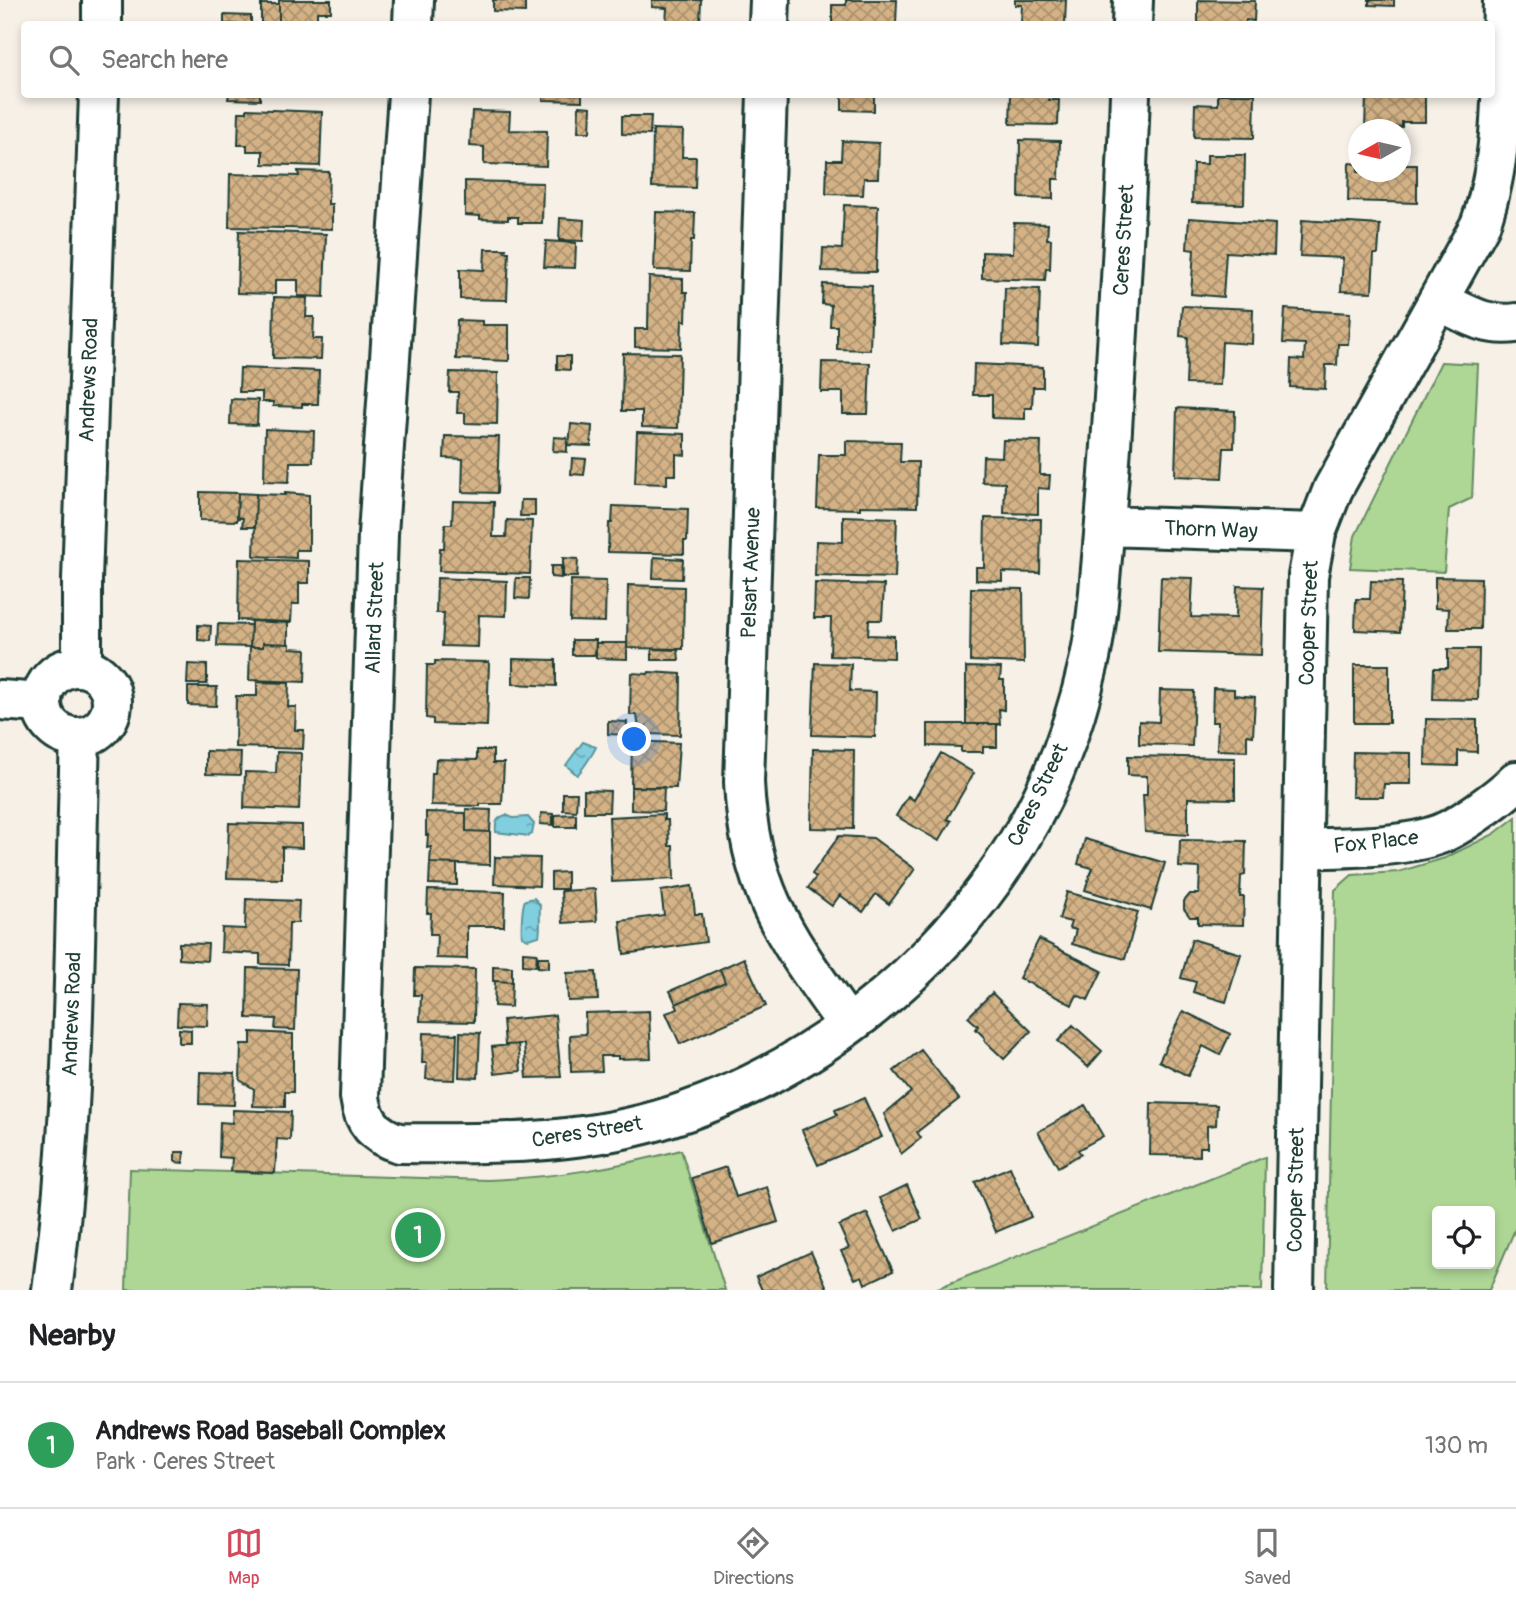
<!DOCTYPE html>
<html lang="en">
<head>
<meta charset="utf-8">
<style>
	body { margin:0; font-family:Pangolin,sans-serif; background:#f6f6f6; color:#202124 }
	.controls { position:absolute; right:21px; bottom:21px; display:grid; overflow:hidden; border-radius:7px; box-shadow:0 4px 10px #0003 }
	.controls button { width:63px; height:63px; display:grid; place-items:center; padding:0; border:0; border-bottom:2px solid #e0e0e0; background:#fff; color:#202124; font:35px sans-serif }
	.compass { position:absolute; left:1348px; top:119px; width:63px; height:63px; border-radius:50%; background:#fff; box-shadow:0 4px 10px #0003; rotate:262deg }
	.you { position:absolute; left:635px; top:740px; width:24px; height:24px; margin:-18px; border:5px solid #fff; border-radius:50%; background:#1a73e8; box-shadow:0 0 0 10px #1a73e833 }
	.badge { display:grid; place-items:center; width:46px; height:46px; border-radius:50%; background:#d1495b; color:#fff; font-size:23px; font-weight:700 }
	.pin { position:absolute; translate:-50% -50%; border:4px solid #fff; box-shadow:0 2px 7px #0006 }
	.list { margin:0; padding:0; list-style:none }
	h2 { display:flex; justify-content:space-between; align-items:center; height:91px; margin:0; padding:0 28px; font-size:30px }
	h2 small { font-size:23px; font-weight:400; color:#757577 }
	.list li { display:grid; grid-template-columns:46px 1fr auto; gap:21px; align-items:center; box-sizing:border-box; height:126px; padding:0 28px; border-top:2px solid #e0e0e0 }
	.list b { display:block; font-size:26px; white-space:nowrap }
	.list p { margin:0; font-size:23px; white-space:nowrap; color:#757577 }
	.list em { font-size:23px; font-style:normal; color:#757577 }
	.icon { flex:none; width:38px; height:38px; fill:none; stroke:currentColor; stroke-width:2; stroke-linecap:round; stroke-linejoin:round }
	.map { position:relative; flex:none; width:1516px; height:1290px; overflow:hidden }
	.search { position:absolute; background:#fff; box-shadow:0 4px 10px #0003; left:21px; right:21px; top:21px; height:77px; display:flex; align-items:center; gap:18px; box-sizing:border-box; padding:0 24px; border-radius:7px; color:#757577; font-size:26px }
	.sheet { height:217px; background:#fff }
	nav { display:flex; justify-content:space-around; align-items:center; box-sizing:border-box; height:98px; border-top:2px solid #e0e0e0; background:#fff; font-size:19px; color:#757577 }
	nav a { display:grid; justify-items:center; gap:4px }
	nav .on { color:#d1495b }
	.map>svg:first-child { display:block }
</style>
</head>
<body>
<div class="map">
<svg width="1516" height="1290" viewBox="0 0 1516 1290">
	<defs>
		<pattern id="water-ripples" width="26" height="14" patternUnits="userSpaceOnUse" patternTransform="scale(1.75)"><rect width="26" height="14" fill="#81cedf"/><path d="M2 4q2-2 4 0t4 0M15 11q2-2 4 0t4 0" fill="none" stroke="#69a8b6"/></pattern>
		<pattern id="building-cross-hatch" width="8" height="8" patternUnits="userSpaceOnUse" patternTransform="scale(1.75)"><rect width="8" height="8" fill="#d4b286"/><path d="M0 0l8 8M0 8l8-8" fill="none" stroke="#ab926e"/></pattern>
	</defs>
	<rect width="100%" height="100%" fill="#f6f0e7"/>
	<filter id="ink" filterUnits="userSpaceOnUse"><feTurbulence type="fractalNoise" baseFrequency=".0143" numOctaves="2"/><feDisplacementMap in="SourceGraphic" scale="14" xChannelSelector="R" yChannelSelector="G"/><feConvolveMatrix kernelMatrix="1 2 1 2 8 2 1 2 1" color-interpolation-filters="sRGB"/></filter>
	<g filter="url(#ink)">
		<path fill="#aed795" stroke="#668a64" stroke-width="2" fill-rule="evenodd" d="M 1441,362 L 1478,364 L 1472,498 L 1449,509 L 1444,572 L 1350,568 L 1355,536 Z
			M 1516,817 L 1516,1227 L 1489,1290 L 1327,1290 L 1335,890 L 1352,875 L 1398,872 L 1445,858 L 1494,834 ZM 1490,1211 L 1490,1264 L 1437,1264 L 1437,1211 Z
			M 681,1150 L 725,1290 L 126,1290 L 130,1169 L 488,1180 C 558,1177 613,1168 681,1150 Z
			M 1265,1157 L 1262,1290 L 933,1290 Z"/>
		<path fill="url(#water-ripples)" stroke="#5a949b" stroke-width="2" d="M 583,742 L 596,747 C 594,752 581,772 577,775 L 566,765 Z
			M 506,815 L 513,818 L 528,817 L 534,824 L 532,834 L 529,836 L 496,832 C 495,823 496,818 506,815 Z
			M 534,898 L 540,905 C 539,915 541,928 539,936 L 528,939 L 522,936 C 521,929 522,906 525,900 Z"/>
		<path fill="url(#building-cross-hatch)" stroke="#1f3d34" stroke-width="2" d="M 279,0 L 331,0 L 331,12 L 317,12 L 317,24 L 279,24 Z
			M 493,0 L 525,0 L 525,12 L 493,11 Z
			M 652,0 L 701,0 L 700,24 L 666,24 L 667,8 L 652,7 Z
			M 846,0 L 897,0 L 896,24 L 832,24 L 832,5 L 846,5 Z
			M 1015,0 L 1066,0 L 1065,24 L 1021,24 L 1022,5 L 1015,5 Z
			M 1198,0 L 1255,1 L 1254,21 L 1246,20 L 1245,24 L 1198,23 Z
			M 1369,0 L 1394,0 L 1394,6 L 1369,5 Z
			M 261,4 L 279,4 L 279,24 L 261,23 Z
			M 224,15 L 251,16 L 251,24 L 224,24 Z
			M 229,94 L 260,94 L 260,100 L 228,99 Z
			M 543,94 L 582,94 L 582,101 L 543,100 Z
			M 842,94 L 874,94 L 874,111 L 842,110 Z
			M 1011,94 L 1049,94 L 1049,100 L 1059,100 L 1058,125 L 1010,124 Z
			M 1218,94 L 1255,94 L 1254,138 L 1194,137 L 1195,104 L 1218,105 Z
			M 1366,94 L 1425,94 L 1425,122 L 1402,122 L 1402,127 L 1389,126 L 1389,130 L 1365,130 Z
			M 579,106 L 591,107 L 590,132 L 578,132 Z
			M 247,109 L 322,112 L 320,166 L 263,164 L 263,151 L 247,151 L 247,145 L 238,145 L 239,112 L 247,112 Z
			M 472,111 L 510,112 L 509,130 L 547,131 L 546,166 L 484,164 L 484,147 L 470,146 Z
			M 622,116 L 651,116 L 650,135 L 622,134 Z
			M 653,129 L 683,130 L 682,157 L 696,157 L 695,188 L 652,187 Z
			M 1020,140 L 1060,141 L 1059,179 L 1053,179 L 1053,199 L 1019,198 Z
			M 842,141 L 879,143 L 878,178 L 864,178 L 863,195 L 826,194 L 827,160 L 841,160 Z
			M 1207,155 L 1245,155 L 1244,204 L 1192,203 L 1193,164 L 1207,164 Z
			M 1349,163 L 1358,164 L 1358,172 L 1400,172 L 1400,165 L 1417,165 L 1417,203 L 1348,201 Z
			M 298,171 L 329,172 L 328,204 L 332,204 L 332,229 L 229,227 L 230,174 L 299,176 Z
			M 465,181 L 543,183 L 542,223 L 518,223 L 518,217 L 508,217 L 508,220 L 480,219 L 480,216 L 465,215 Z
			M 844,205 L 878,206 L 876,272 L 822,271 L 823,248 L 842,249 Z
			M 656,212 L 695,213 L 694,240 L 691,240 L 690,271 L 654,270 Z
			M 560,218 L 584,220 L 583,241 L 559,240 Z
			M 1189,218 L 1275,224 L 1274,255 L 1226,252 L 1223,297 L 1191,294 L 1194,250 L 1187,249 Z
			M 1302,220 L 1380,225 L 1378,254 L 1374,254 L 1372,292 L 1341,291 L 1343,258 L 1300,256 Z
			M 1014,223 L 1048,224 L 1047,239 L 1051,239 L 1050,269 L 1046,268 L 1045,280 L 982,278 L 982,252 L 1013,253 Z
			M 239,231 L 326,234 L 324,297 L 298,296 L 298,280 L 275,280 L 275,294 L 237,293 Z
			M 546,241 L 576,243 L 575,268 L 544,267 Z
			M 485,249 L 506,249 L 505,252 L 509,252 L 507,300 L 460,299 L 460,269 L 484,270 Z
			M 649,277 L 683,279 L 683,292 L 687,292 L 686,321 L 682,320 L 681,348 L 635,347 L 635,329 L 648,329 Z
			M 823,284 L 872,286 L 870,350 L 837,349 L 837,326 L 830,326 L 831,305 L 822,304 Z
			M 1005,288 L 1040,289 L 1038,347 L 1003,345 Z
			M 274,297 L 307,298 L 306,317 L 314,317 L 313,339 L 322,339 L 321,359 L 273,358 Z
			M 1182,306 L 1253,309 L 1252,344 L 1222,342 L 1220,385 L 1186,384 L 1188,337 L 1180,336 Z
			M 1285,309 L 1350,313 L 1348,344 L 1338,344 L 1337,365 L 1326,365 L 1325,389 L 1290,387 L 1291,359 L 1304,360 L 1305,344 L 1283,343 Z
			M 457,320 L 482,321 L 482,325 L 509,325 L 509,361 L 456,359 Z
			M 623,353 L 680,354 L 678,428 L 642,427 L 642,411 L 622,411 Z
			M 557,356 L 570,356 L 570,370 L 557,369 Z
			M 822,362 L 870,363 L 868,414 L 843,414 L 843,392 L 821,392 Z
			M 974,364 L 1043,367 L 1043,387 L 1033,387 L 1032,408 L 1025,408 L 1025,419 L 992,418 L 992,395 L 973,395 Z
			M 240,368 L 319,371 L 318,404 L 302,404 L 302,407 L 273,406 L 273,402 L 262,402 L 262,392 L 239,392 Z
			M 450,372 L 498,373 L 497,424 L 465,423 L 465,413 L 457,413 L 458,392 L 449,392 Z
			M 231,399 L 258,400 L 257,425 L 230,424 Z
			M 1177,408 L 1235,411 L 1234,448 L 1224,448 L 1222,478 L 1175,476 Z
			M 571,424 L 592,426 L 591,446 L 569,445 Z
			M 265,429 L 314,431 L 313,462 L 290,462 L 289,482 L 264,481 Z
			M 637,432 L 685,434 L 685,455 L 676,454 L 676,475 L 667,475 L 667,484 L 635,483 Z
			M 445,436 L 499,437 L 497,493 L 462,492 L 463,459 L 444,458 Z
			M 554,437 L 567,438 L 567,452 L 553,451 Z
			M 1003,440 L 1041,441 L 1040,475 L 1050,475 L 1049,489 L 1038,488 L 1038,514 L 1004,513 L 1005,483 L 982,482 L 983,456 L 1002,457 Z
			M 846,441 L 901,442 L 900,462 L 918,462 L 917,507 L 860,506 L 860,509 L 817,508 L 819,455 L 846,455 Z
			M 572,458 L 586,459 L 584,475 L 571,474 Z
			M 200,492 L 238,493 L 237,521 L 200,520 Z
			M 238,493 L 256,494 L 255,527 L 242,527 L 243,518 L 237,517 Z
			M 285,493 L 309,495 L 309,550 L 296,550 L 296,558 L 254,556 L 256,494 L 285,495 Z
			M 521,500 L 535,500 L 535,516 L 520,516 Z
			M 453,501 L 494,502 L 493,537 L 506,537 L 507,520 L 532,521 L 530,574 L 439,571 L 440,548 L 444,548 L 445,524 L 452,524 Z
			M 613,506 L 688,509 L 687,541 L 684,541 L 684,554 L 608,552 L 609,523 L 612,523 Z
			M 843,516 L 897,518 L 895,578 L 815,576 L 816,541 L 843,542 Z
			M 985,518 L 1041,519 L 1040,573 L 1002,572 L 1002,581 L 976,580 L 976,567 L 984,567 Z
			M 654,557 L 683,559 L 682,579 L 653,578 Z
			M 563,558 L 578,559 L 577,577 L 563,577 Z
			M 239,559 L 309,561 L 309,583 L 299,583 L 299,604 L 292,604 L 291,622 L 238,620 Z
			M 551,566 L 561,566 L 561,578 L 551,577 Z
			M 1161,577 L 1193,578 L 1191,617 L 1236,618 L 1237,586 L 1263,587 L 1261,655 L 1158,652 Z
			M 1435,577 L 1481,578 L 1480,629 L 1448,629 L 1449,609 L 1435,608 Z
			M 437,578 L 507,581 L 506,616 L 479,615 L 478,647 L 442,646 L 444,613 L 436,613 Z
			M 516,578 L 530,578 L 529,599 L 515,598 Z
			M 571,580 L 606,581 L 605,622 L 570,621 Z
			M 1371,581 L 1402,582 L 1400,632 L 1355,630 L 1356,599 L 1370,599 Z
			M 815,583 L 884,585 L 882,620 L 869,620 L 868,635 L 894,636 L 894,658 L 830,656 L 831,618 L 814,618 Z
			M 628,585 L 684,587 L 683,649 L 627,648 Z
			M 971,588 L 1023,589 L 1024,663 L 970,661 Z
			M 251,621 L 288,623 L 288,644 L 263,643 L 263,647 L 250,647 Z
			M 218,624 L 251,625 L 250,647 L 217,646 Z
			M 198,625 L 211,626 L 210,641 L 198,640 Z
			M 572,640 L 596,640 L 595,655 L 572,655 Z
			M 263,643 L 290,644 L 290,648 L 306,649 L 305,682 L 249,680 L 250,647 L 263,647 Z
			M 596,643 L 627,643 L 627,659 L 596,658 Z
			M 652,649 L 678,650 L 679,660 L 652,660 Z
			M 1448,649 L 1479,649 L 1478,700 L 1433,699 L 1434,668 L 1448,668 Z
			M 513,659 L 556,660 L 556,686 L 513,684 Z
			M 435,661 L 489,662 L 487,726 L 433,724 L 433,719 L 426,718 L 427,665 L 435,665 Z
			M 815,663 L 851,664 L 850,691 L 876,692 L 875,737 L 812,735 Z
			M 188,664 L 207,665 L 207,684 L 187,684 Z
			M 1354,665 L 1389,665 L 1389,723 L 1354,723 Z
			M 966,667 L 1001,668 L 1000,680 L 1004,680 L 1004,710 L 999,709 L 1000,724 L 966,724 Z
			M 649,672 L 681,674 L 680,735 L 646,734 L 646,726 L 639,729 L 637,715 L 630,715 L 631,673 L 648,674 Z
			M 257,682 L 289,683 L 288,707 L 296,707 L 295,730 L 304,730 L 303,749 L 235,747 L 236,696 L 257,696 Z
			M 188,687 L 217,687 L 216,706 L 188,705 Z
			M 1213,688 L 1234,689 L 1234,695 L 1255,697 L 1253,736 L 1247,735 L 1247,751 L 1217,750 L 1218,722 L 1212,722 Z
			M 1160,690 L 1194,691 L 1192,746 L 1139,744 L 1139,721 L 1159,722 Z
			M 1426,719 L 1477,720 L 1477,752 L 1458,751 L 1458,766 L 1425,765 Z
			M 608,721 L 627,722 L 627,735 L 608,734 Z
			M 928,724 L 997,724 L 997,747 L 983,747 L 983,752 L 961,752 L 961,747 L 928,746 Z
			M 632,741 L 679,743 L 676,788 L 631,787 Z
			M 813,749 L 854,750 L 853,829 L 811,828 Z
			M 477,750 L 493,750 L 493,763 L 504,763 L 502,804 L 480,804 L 480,806 L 431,805 L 432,773 L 435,773 L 436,759 L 477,760 Z
			M 206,751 L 241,752 L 240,775 L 206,774 Z
			M 277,752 L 301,753 L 299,810 L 244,808 L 245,772 L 276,773 Z
			M 1353,752 L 1411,753 L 1411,784 L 1384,784 L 1383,797 L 1352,797 Z
			M 941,753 L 974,773 L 947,819 L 951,821 L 939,841 L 896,816 L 908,796 L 914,800 Z
			M 1128,756 L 1235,758 L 1235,799 L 1188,798 L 1188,835 L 1145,832 L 1143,795 L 1147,795 L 1147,776 L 1128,775 Z
			M 631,787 L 664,787 L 663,811 L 631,810 Z
			M 584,790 L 610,791 L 609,812 L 584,812 Z
			M 563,793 L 577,793 L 576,811 L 563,810 Z
			M 466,809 L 491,810 L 490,832 L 466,831 Z
			M 426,812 L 466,813 L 466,831 L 490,832 L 490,865 L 430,863 L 431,847 L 427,848 L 428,835 L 426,835 Z
			M 541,813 L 553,814 L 553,825 L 540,824 Z
			M 576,814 L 576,827 L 555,827 L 555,815 Z
			M 664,814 L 664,820 L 668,820 L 669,846 L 673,846 L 674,879 L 612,882 L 609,817 Z
			M 229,823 L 302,825 L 302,848 L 282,847 L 282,879 L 227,878 Z
			M 839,836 L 873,838 L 915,869 L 889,904 L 876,894 L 863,912 L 840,895 L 832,906 L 808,888 L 816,877 L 812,874 Z
			M 1085,839 L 1165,863 L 1151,910 L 1085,890 L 1092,868 L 1078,864 Z
			M 1180,840 L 1246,841 L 1245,875 L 1241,876 L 1240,897 L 1244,897 L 1243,925 L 1198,924 L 1198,917 L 1190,917 L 1184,909 L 1184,901 L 1190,894 L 1199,894 L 1200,868 L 1179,867 Z
			M 495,857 L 540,858 L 539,886 L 494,884 Z
			M 430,863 L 457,864 L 457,885 L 429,884 Z
			M 567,872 L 567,889 L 551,889 L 551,873 Z
			M 692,886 L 695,914 L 702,914 L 706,942 L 624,954 L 620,921 L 664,915 L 661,891 Z
			M 595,889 L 597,921 L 563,923 L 561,891 Z
			M 428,890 L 505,892 L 504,926 L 467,926 L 467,959 L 436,958 L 437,934 L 430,934 L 431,913 L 427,913 Z
			M 1067,892 L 1138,912 L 1125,959 L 1072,944 L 1076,930 L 1069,928 L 1071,922 L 1059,919 Z
			M 246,899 L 299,901 L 298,923 L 289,923 L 288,965 L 260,964 L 260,954 L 221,952 L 222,928 L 245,929 Z
			M 1039,939 L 1102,971 L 1088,1000 L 1077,995 L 1072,1005 L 1019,978 Z
			M 1192,939 L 1241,954 L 1226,1002 L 1193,992 L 1196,982 L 1181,978 Z
			M 179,943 L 208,944 L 207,961 L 179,959 Z
			M 523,952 L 537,953 L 536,966 L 523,965 Z
			M 538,957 L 549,957 L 549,968 L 538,967 Z
			M 744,958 L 766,1006 L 680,1044 L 666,1013 L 678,1009 L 676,1004 L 725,982 L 720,969 Z
			M 493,966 L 512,967 L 512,982 L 493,981 Z
			M 248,968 L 297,969 L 295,1030 L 275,1029 L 276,1019 L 247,1018 Z
			M 415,968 L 475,969 L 474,1022 L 420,1021 L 421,995 L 414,995 Z
			M 720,969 L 725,982 L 676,1004 L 670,991 Z
			M 596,972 L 598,1000 L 568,1001 L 567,973 Z
			M 495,981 L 512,982 L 511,1007 L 494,1006 Z
			M 992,993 L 1031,1031 L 1004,1059 L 984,1040 L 985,1038 L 976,1029 L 978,1026 L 968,1017 Z
			M 178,1003 L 208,1004 L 207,1026 L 177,1025 Z
			M 649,1011 L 651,1058 L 618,1059 L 618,1056 L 601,1056 L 602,1071 L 571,1072 L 570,1035 L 586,1034 L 585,1013 Z
			M 1183,1011 L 1230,1034 L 1220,1055 L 1203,1046 L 1188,1076 L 1159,1061 Z
			M 555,1015 L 561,1077 L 527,1078 L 524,1044 L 505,1045 L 503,1020 Z
			M 1073,1025 L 1102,1051 L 1088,1067 L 1058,1041 Z
			M 179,1029 L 191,1030 L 191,1043 L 179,1043 Z
			M 251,1032 L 293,1034 L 293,1092 L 285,1092 L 285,1107 L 253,1106 L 254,1089 L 240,1080 L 241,1044 L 251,1044 Z
			M 460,1032 L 480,1033 L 478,1078 L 459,1077 Z
			M 423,1033 L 457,1034 L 455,1080 L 426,1079 L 427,1063 L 422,1063 Z
			M 518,1044 L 521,1071 L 495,1074 L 492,1047 Z
			M 921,1050 L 959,1099 L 917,1132 L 921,1138 L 901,1154 L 884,1114 L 911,1092 L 894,1071 Z
			M 200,1072 L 235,1073 L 234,1105 L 199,1104 Z
			M 864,1098 L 882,1137 L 818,1165 L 802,1130 L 837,1115 L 835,1110 Z
			M 1151,1103 L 1217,1105 L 1216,1125 L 1207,1126 L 1207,1147 L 1200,1147 L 1200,1156 L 1150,1155 Z
			M 1085,1105 L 1103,1136 L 1078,1150 L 1081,1154 L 1058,1167 L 1038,1132 Z
			M 233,1110 L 291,1112 L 290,1140 L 277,1139 L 275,1173 L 231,1171 L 232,1158 L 219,1157 L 220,1122 L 232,1123 Z
			M 175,1152 L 184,1152 L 183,1163 L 175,1162 Z
			M 726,1167 L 736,1197 L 767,1187 L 778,1222 L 712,1243 L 692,1178 Z
			M 1010,1167 L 1031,1217 L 996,1232 L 975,1182 Z
			M 907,1185 L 922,1219 L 896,1231 L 880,1198 Z
			M 867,1213 L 893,1271 L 865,1284 L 862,1276 L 855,1279 L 841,1251 L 849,1248 L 839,1226 Z
			M 811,1252 L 828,1290 L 762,1290 L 756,1277 Z"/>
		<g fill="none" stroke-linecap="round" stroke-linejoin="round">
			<g stroke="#1f3d34" stroke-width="44">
				<path id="minor" d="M 413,24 L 414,0
					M 769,24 L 770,0
					M 1132,24 L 1133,0
					M 408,94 L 378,534 L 360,1097 C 363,1121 375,1136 399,1143 C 487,1144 573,1145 659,1120 C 805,1077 938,973 1018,842 C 1052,787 1075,724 1089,662 C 1095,636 1098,607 1100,580 C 1104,535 1108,491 1111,446 C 1118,329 1126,212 1130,94
					M 767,94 L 744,782 C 749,892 787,939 848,1025
					M 1439,301 C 1467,314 1484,327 1516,323
					M 1105,526 L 1316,533
					M 0,700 L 41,703
					M 1304,849 C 1344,847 1403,848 1440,834 C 1460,826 1501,797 1516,781
					M 1294,1290 L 1308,576 L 1316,533 L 1333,489 L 1480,225 C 1506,154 1501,75 1503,0"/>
			</g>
			<g stroke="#1f3d34" stroke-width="44">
				<path id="major" d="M 102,24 L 102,0
					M 82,666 L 82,580 L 99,94
					M42 702a35 35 0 1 1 70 0a35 35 0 1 1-70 0Z
					M 52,1290 C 77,1107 74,921 80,737"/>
			</g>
			<use href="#minor" stroke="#fff" stroke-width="38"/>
			<use href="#major" stroke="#fff" stroke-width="38"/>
		</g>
	</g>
	<g text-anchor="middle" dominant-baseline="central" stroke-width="7" stroke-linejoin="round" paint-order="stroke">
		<g font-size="21" fill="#1f3d34" stroke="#fff">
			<text transform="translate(1124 240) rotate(-87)">Ceres Street</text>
			<text transform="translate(89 380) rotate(-88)">Andrews Road</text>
			<text transform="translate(1211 530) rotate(2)">Thorn Way</text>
			<text transform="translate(751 573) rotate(-88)">Pelsart Avenue</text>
			<text transform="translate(375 618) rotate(-88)">Allard Street</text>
			<text transform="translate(1309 623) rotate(-88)">Cooper Street</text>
			<text transform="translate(1038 795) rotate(-64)">Ceres Street</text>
			<text transform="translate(1376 842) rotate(-6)">Fox Place</text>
			<text transform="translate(72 1014) rotate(-88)">Andrews Road</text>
			<text transform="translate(587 1132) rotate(-9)">Ceres Street</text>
			<text transform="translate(1296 1190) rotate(-89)">Cooper Street</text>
		</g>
	</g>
</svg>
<div class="controls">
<button><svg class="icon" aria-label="locate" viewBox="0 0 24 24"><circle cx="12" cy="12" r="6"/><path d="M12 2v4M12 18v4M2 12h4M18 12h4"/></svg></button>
</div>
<svg class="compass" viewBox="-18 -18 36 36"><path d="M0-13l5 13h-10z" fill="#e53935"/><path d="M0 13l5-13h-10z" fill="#757577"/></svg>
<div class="you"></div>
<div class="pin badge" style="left:418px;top:1235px;background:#2e9e5b">1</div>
<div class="search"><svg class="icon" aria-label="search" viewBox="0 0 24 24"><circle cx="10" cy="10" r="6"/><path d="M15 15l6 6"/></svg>Search here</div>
</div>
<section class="sheet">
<h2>Nearby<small></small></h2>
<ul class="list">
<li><span class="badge" style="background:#2e9e5b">1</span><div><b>Andrews Road Baseball Complex</b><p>Park · Ceres Street</p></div><em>130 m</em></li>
</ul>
</section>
<nav>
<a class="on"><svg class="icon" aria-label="map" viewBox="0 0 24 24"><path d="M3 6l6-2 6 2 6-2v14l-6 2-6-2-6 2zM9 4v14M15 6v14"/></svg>Map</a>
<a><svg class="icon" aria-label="directions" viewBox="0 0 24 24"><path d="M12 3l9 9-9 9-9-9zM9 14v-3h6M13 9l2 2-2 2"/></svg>Directions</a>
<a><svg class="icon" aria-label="saved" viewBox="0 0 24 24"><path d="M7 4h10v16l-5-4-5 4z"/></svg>Saved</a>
</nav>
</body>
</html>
